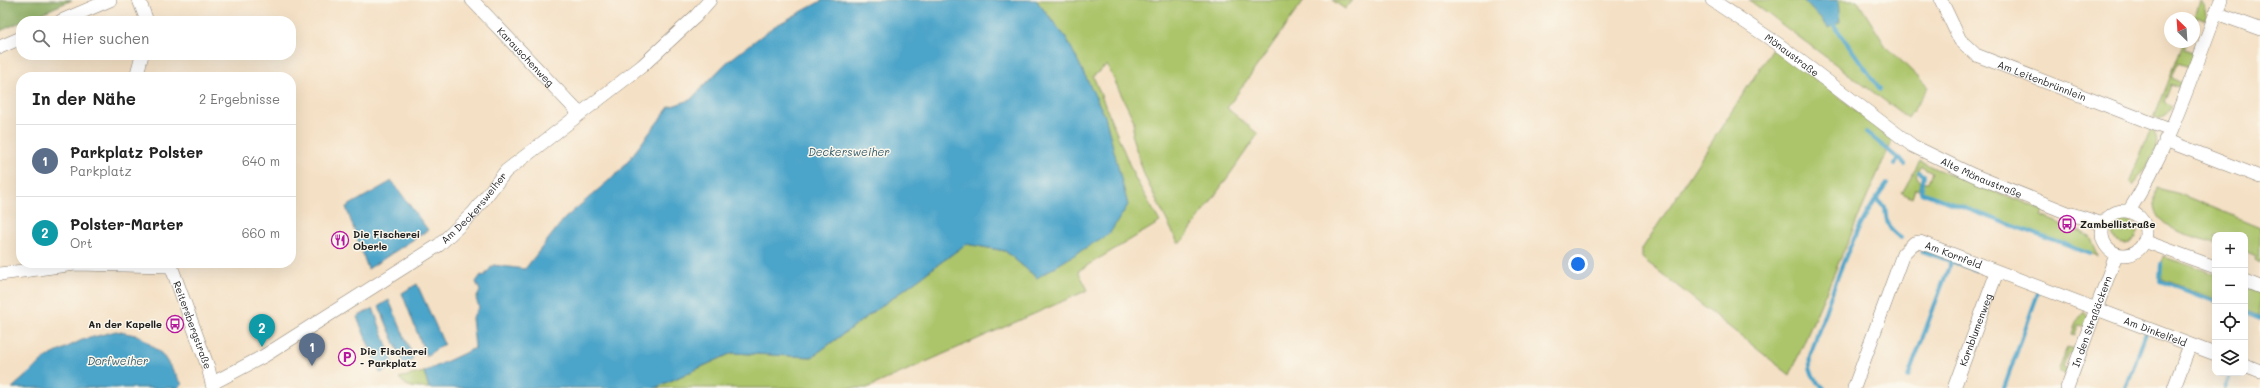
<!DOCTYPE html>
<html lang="de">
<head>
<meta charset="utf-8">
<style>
	body { margin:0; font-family:Mali,sans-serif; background:#f2f2f2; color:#222 }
	.controls { position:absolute; right:12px; bottom:12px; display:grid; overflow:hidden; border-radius:8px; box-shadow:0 4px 16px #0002 }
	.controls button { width:36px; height:36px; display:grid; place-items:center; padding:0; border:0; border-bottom:1px solid #e0e0e0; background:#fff; color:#222; font:20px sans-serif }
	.compass { position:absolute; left:2164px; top:12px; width:36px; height:36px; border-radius:50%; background:#fff; box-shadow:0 4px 16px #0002; rotate:335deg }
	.you { position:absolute; left:1578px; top:264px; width:14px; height:14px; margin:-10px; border:3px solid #fff; border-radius:50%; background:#1a73e8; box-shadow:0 0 0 6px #1a73e833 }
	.badge { display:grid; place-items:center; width:26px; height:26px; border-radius:50%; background:#0b8043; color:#fff; font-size:13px; font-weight:700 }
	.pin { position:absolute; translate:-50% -33px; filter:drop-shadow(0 1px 2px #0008) }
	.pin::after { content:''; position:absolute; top:21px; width:14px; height:12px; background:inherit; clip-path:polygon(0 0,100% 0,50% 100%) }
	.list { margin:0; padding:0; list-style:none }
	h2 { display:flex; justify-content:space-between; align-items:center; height:52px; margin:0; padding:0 16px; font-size:17px }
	h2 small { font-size:13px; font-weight:400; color:#767676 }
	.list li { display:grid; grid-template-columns:26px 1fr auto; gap:12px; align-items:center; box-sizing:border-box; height:72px; padding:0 16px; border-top:1px solid #e0e0e0 }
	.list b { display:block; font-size:15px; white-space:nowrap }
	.list p { margin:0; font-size:13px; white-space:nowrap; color:#767676 }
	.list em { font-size:13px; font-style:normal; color:#767676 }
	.icon { flex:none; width:22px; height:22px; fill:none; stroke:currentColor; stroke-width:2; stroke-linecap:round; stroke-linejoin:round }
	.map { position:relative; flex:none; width:2260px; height:388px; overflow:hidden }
	.search { position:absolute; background:#fff; box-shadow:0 4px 16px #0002; left:16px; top:16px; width:280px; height:44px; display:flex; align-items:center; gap:10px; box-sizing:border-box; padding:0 14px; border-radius:16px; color:#767676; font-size:15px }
	.panel { position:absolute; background:#fff; box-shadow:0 4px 16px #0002; left:16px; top:72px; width:280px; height:196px; border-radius:16px }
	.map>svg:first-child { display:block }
</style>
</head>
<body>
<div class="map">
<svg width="2260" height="388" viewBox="0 0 2260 388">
	<rect width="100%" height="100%" fill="#fbf7ec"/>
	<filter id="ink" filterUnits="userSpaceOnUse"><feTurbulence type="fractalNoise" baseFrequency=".025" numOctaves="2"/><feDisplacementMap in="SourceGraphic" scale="8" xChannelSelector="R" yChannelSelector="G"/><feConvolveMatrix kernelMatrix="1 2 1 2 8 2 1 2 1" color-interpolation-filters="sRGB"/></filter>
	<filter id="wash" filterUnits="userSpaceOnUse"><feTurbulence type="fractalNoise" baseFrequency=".012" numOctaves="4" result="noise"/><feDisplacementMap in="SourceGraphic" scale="16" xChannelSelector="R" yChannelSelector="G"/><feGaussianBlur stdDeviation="0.9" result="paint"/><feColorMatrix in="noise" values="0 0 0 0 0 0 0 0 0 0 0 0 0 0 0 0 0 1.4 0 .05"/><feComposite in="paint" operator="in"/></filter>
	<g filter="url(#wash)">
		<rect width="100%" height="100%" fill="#f4e0c4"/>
		<path fill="#acc56b" stroke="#647044" d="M 1036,0 L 1304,0 L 1227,108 L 1258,134 L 1183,241 L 1178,243 L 1145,177 L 1132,137 L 1134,121 L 1107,65 L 1093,76 L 1135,178 L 1160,222 L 1078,271 L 1088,290 L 867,388 L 655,388 L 732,353 L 812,357 L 966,244 L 1005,251 L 1037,278 L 1067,39 Z
			M 1332,0 L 1352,0 L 1345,9 Z
			M 1749,0 L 1857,0 L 1885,45 L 1928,87 L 1908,118 Z
			M 2200,1 C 2206,5 2208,13 2206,20 L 2197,16 L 2194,24 L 2194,18 Z
			M 2184,42 L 2187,42 L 2184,50 L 2195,54 L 2189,67 L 2178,63 L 2172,78 L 2181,83 L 2179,87 L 2171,84 L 2164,102 L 2172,106 C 2168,114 2163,118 2154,118 Z
			M 1773,48 L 1830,89 L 1892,140 L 1790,375 L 1642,258 L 1642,249 Z
			M 2151,128 C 2168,145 2142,171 2133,186 L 2130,182 L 2131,178 Z
			M 1920,161 L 1936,169 L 2044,210 L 2041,216 L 2090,236 L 2098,256 L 1922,191 L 1924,182 L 1928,182 L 1932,172 L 1921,166 L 1916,176 L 1921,182 L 1919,190 L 1915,189 L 1912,198 L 1902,193 Z
			M 2157,188 L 2180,194 L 2260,227 L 2260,263 L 2255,260 L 2256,256 L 2245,251 L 2245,235 L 2215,235 L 2215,243 C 2185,233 2145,229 2157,188 Z
			M2113 232a12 12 0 1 1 24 0a12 12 0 1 1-24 0Z
			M 2164,257 L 2215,274 L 2215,299 L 2162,279 L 2161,266 Z
			M 2245,287 L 2260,293 L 2260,316 L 2245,310 Z
			M 2084,312 L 2088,317 L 2087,327 L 2078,325 L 2075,335 L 2072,334 L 2076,322 Z
			M 2067,347 L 2077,350 L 2076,356 L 2068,353 L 2063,367 L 2071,370 L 2068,375 L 2058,371 Z
			M 424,372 L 429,388 C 414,388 407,388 399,378 Z"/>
		<path fill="#89aa5f" stroke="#52633e" d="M 0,0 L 72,0 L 0,31 Z"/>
		<path fill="#4ca4c9" stroke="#346072" d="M 823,0 L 1036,0 L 1067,39 L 1105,116 L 1128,205 L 1110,233 L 1037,278 L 1005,251 L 966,244 L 812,357 L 732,353 L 655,388 L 429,388 L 424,372 L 475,348 L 472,318 L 479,307 L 476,299 L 480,291 L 476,282 L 481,275 L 484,276 L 493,265 L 525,269 L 564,219 L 621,170 L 669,107 L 690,100 L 726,63 L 773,27 Z
			M 1803,0 L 1838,0 L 1840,22 L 1829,28 Z
			M 392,181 L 428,230 L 368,269 L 346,207 Z
			M 417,284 L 444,344 L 426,356 L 402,293 Z
			M 389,300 L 413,357 L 410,363 L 403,363 L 379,306 Z
			M 373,308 L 393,362 L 390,369 L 380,373 L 357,317 Z
			M 116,331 L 140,336 L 162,354 L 182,384 L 178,388 L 12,388 L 47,357 L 82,340 Z"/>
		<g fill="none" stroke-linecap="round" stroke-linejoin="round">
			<path stroke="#4ca4c9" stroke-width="4" d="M 1834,25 L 1880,89
				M 1866,132 L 1905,164
				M 1895,165 L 1898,158
				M 1919,172 L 1924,175 L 1921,192 L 2090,254
				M 1876,198 L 1885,207 C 1886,222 1888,230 1901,238
				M 1922,251 L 1976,270
				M 2161,264 L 2160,281 L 2215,301
				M 2245,312 L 2260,318
				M 1908,377 L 1951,261
				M 1824,388 C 1813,378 1808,371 1810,356 C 1831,296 1848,234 1887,184
				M 2004,388 L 2038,293
				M 2126,388 L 2146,333
				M 2225,388 L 2231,373"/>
		</g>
	</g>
	<g filter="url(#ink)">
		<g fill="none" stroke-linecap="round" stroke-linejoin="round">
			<g stroke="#887e70" stroke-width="14">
				<g id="minor">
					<path d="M 139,0 L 147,21"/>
					<path id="s1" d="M 472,0 L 579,113"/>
					<path id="s2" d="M 1712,0 L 1778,44 L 1913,146 L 1973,175 L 2068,213 L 2103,224"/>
					<path id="s3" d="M 1941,0 L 1960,40 L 1976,55 L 2170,130"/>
					<path d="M 2216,13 L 2260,29"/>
					<path d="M 61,21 L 110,0"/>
					<path d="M 0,47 L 21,38"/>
					<path d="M 136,77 L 142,55"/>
					<path d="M 2165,140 L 2260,177"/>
					<path d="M 2129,211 C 2170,147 2193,71 2221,0"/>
					<circle cx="2124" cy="233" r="22"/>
					<path d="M 2144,241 L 2215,267"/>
					<path id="s4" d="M 170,263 L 208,367 L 213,388"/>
					<path d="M 0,274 L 75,264 L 171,266"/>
					<path d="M 2245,281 L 2260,287"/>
					<path d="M 2245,365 L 2260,371"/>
					<path id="s5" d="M 213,383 L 264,356 L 439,245 L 473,213 L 506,171 L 642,66 L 696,16 L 710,0"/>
					<path id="s6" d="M 1854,388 L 1903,254 L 1914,243 L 1920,242 L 2215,354"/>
					<path id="s7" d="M 1954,388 L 1997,272"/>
					<path id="s8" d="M 2067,388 L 2116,255"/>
					<path d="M 2174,388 L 2190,345"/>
				</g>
			</g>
			<use href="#minor" stroke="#fff" stroke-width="13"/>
		</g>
	</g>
	<defs>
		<g id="bus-ring" transform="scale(0.9)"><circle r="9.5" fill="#fbf7ec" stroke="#b5179e" stroke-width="1.5"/><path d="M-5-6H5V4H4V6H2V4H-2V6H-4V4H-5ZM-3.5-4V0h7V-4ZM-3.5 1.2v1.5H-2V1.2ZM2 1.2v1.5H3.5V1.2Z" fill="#b5179e"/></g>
		<g id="restaurant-ring" transform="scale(0.9)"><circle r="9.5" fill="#fbf7ec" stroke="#b5179e" stroke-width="1.5"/><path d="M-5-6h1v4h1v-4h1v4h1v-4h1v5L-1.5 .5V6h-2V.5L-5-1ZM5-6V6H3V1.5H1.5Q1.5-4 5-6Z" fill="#b5179e"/></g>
		<g id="parking-ring" transform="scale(0.9)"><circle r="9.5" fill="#fbf7ec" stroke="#b5179e" stroke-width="1.5"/><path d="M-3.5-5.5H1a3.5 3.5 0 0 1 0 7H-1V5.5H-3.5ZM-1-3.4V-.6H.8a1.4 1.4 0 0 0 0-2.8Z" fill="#b5179e"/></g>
	</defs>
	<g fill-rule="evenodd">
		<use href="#bus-ring" x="2067" y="224"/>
		<use href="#restaurant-ring" x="340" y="240"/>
		<use href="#bus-ring" x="175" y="324"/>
		<use href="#parking-ring" x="347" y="357"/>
	</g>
	<g text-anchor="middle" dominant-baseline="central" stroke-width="3" stroke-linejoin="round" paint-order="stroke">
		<g font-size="10" fill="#1c1c1c" stroke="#fbf7ec">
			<text stroke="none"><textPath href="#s2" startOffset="97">Mönaustraße</textPath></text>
			<text stroke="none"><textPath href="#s1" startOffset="78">Karauschenweg</textPath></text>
			<text stroke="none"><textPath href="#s3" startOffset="137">Am Leitenbrünnlein</textPath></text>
			<text stroke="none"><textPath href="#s2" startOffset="324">Alte Mönaustraße</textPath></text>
			<text stroke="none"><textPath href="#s5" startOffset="316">Am Deckersweiher</textPath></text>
			<text stroke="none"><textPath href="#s6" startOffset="200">Am Kornfeld</textPath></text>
			<text stroke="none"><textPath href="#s8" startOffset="71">In den Straßäckern</textPath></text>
			<text stroke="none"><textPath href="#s4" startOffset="66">Reitersbergstraße</textPath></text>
			<text stroke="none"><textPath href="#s7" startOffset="62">Kornblumenweg</textPath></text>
			<text stroke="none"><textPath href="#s6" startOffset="416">Am Dinkelfeld</textPath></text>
		</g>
		<g font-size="10" font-weight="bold" fill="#1c1c1c" stroke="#fbf7ec" text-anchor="start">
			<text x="2080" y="224">Zambellistraße</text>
			<text x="353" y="234">Die Fischerei<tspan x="353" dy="12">Oberle</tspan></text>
			<text x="162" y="324" text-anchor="end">An der Kapelle</text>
			<text x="360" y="351">Die Fischerei<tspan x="360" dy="12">- Parkplatz</tspan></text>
		</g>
		<g font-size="11" font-style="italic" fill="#32596a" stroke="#fbf7ec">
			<text x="849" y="151">Deckersweiher</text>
			<text x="118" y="360">Dorfweiher</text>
		</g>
	</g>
</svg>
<div class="controls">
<button>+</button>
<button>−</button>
<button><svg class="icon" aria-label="locate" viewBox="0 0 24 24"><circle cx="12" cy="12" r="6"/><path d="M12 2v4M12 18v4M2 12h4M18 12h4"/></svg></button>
<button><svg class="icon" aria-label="layers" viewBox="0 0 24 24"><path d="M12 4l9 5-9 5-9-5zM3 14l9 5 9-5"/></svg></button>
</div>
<svg class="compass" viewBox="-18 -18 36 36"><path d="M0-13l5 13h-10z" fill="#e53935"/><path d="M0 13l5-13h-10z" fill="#767676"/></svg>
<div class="you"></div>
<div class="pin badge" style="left:312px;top:366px;background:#5c6f8a">1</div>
<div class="pin badge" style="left:262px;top:347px;background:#0f9aa8">2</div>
<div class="search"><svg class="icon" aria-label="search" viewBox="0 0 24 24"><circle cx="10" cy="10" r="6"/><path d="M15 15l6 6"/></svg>Hier suchen</div>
<section class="panel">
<h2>In der Nähe<small>2 Ergebnisse</small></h2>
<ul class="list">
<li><span class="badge" style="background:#5c6f8a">1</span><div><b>Parkplatz Polster</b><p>Parkplatz</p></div><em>640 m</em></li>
<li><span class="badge" style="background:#0f9aa8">2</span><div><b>Polster-Marter</b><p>Ort</p></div><em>660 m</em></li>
</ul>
</section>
</div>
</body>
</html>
